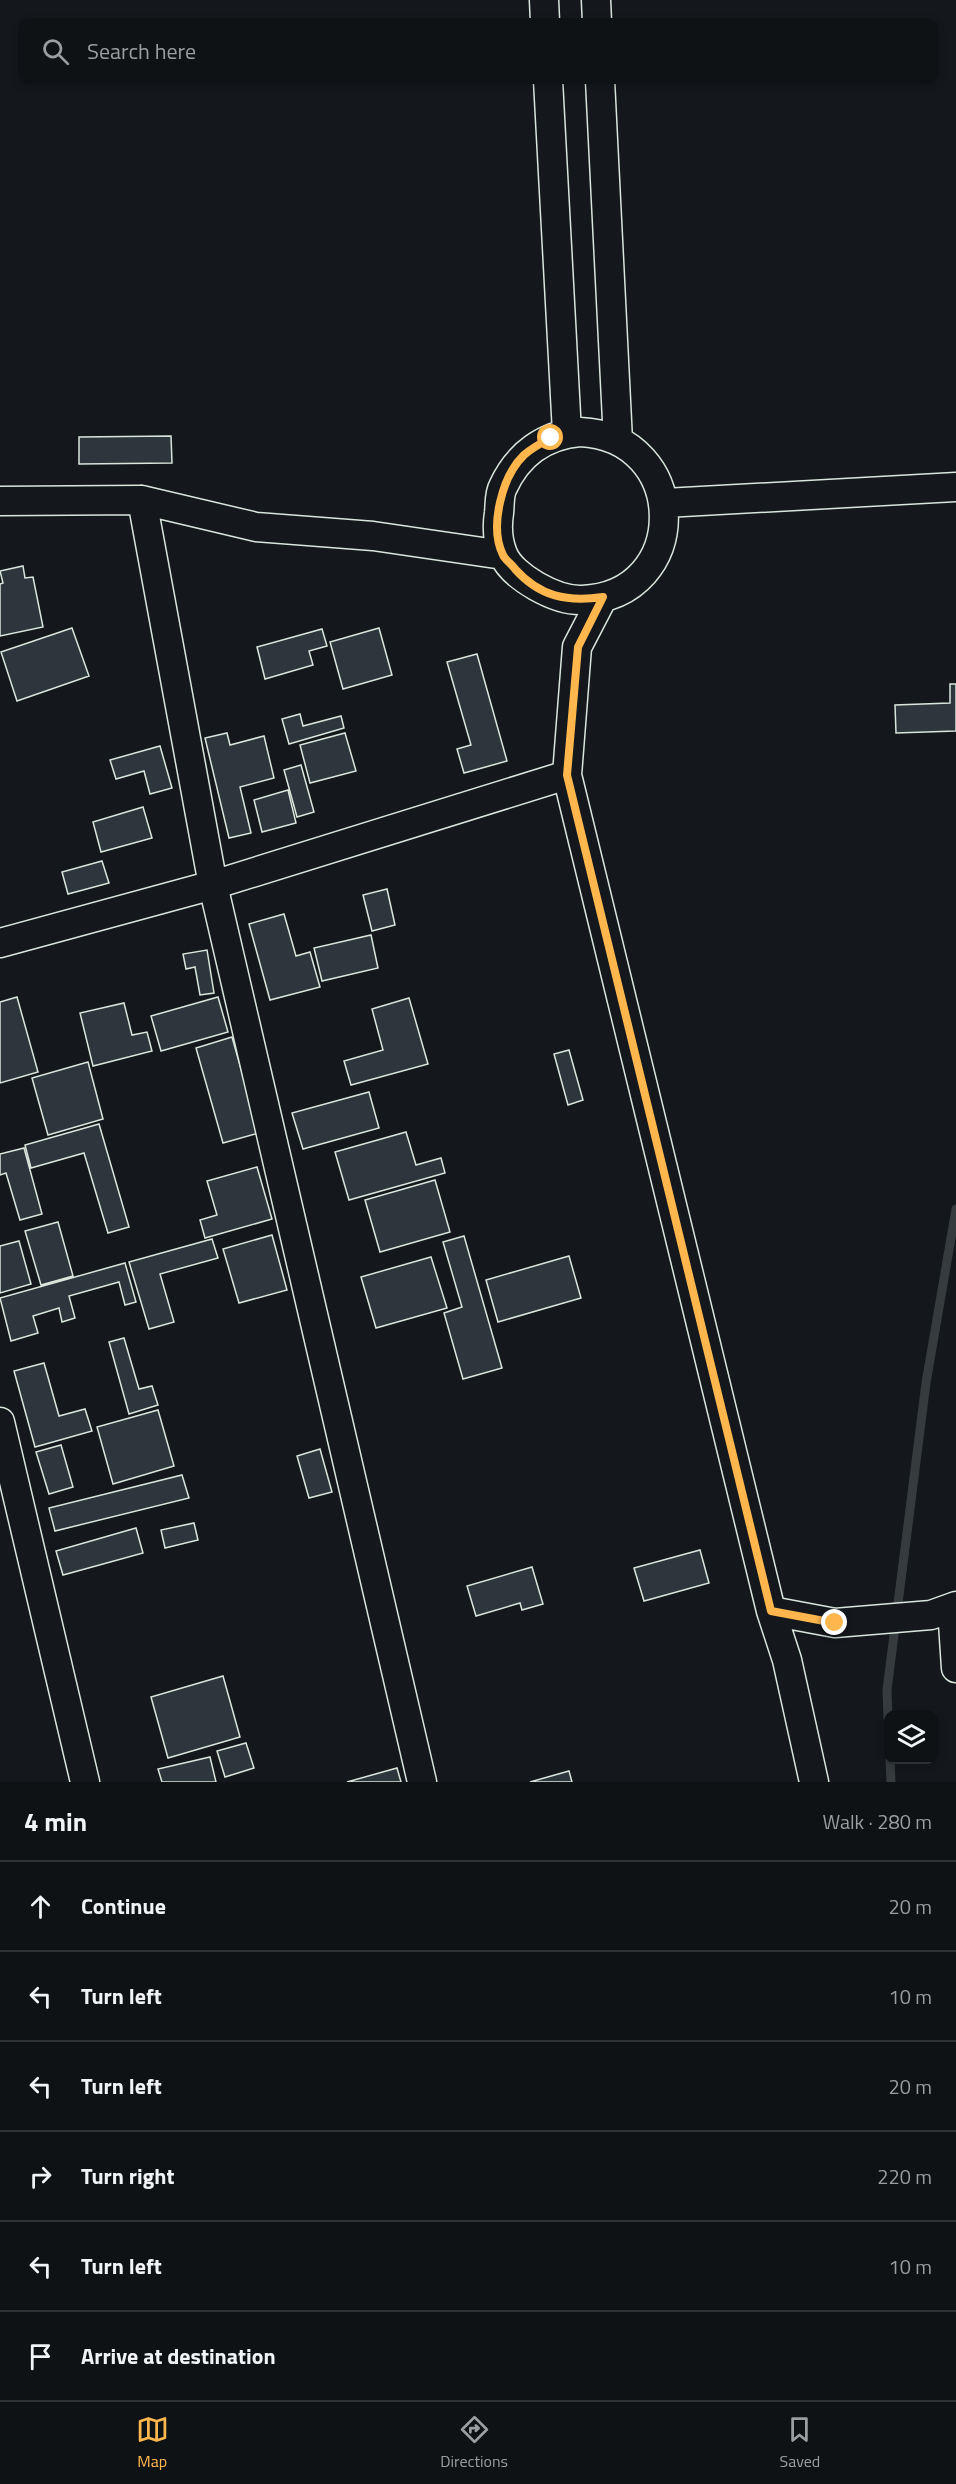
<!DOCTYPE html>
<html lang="en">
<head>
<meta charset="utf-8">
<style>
	body { margin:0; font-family:"Titillium Web",sans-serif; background:#181b1e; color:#f1f3f6 }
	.controls { position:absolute; right:18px; bottom:18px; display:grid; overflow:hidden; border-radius:12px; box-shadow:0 3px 9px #0003 }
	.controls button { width:54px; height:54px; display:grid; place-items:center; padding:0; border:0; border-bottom:2px solid #2f3234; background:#0f1215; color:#f1f3f6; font:30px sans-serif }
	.stop { position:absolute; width:18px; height:18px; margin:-14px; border:4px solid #ffb74d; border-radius:50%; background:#fff }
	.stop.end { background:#ffb74d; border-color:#fff; box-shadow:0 2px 6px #0008 }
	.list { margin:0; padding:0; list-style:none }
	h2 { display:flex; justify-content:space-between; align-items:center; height:78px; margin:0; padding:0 24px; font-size:26px }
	h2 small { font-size:20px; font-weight:400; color:#9b9ea0 }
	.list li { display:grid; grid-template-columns:39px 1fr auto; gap:18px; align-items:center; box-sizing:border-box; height:90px; padding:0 24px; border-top:2px solid #2f3234 }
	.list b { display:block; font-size:22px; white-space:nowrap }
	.list em { font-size:20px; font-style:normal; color:#9b9ea0 }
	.icon { flex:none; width:33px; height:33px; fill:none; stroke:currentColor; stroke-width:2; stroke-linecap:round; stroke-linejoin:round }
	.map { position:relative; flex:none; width:956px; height:1782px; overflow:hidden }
	.search { position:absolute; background:#0f1215; box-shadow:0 3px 9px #0003; left:18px; right:18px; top:18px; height:66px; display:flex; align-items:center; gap:15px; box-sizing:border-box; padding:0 21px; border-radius:12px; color:#9b9ea0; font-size:22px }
	.sheet { height:618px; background:#0f1215 }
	nav { display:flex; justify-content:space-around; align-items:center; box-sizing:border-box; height:84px; border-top:2px solid #2f3234; background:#0f1215; font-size:16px; color:#9b9ea0 }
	nav a { display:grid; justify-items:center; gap:3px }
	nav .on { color:#ffb74d }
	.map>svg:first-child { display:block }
</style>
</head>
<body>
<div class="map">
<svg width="956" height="1782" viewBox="0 0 956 1782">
	<rect width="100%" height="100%" fill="#14181c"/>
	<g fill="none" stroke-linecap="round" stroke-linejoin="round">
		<path stroke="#363b3e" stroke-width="9" d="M 888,1718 L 887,1690 L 926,1383 L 956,1209
			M 890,1760 L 891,1782"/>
	</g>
	<path fill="#2c363c" stroke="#d8e6dc" stroke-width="1.5" d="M 171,436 L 172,463 L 79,464 L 79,437 Z
		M 23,566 L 25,578 L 33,577 L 43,627 L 0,636 L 0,584 L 3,583 L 0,571 Z
		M 72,628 L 89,676 L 17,701 L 1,652 Z
		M 379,628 L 392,675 L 343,689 L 330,642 Z
		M 322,629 L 327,646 L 309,651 L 313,665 L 265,679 L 257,647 Z
		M 477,654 L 507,761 L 464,773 L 457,749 L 471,745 L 447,662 Z
		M 950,684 L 956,684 L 956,731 L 896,733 L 895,705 L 950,703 Z
		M 300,714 L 303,726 L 341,716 L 344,728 L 289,744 L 282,719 Z
		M 227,733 L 230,745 L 264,736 L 274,778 L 240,787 L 251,833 L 229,838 L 205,738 Z
		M 345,733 L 356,771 L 310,783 L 300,745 Z
		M 160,746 L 172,788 L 150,794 L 144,771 L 116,779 L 110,760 Z
		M 301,765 L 314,812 L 297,817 L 284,770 Z
		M 288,790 L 296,823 L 262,832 L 254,800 Z
		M 143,807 L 152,838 L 101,852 L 93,822 Z
		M 102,861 L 109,883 L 68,894 L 62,872 Z
		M 387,889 L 395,925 L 372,931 L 363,895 Z
		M 284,914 L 296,956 L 310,952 L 320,987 L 270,1000 L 249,924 Z
		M 371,935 L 378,968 L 322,981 L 314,948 Z
		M 207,950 L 214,993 L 200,995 L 195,967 L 186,969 L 183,954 Z
		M 17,997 L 38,1072 L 0,1083 L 0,1002 Z
		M 218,997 L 228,1032 L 161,1051 L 151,1016 Z
		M 409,998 L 428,1064 L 351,1085 L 344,1061 L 383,1050 L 372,1009 Z
		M 124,1003 L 132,1035 L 147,1032 L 152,1051 L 93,1066 L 80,1013 Z
		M 232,1037 L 259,1133 L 223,1143 L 196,1048 Z
		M 569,1050 L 583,1100 L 568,1105 L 554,1054 Z
		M 88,1062 L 103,1119 L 48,1135 L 32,1078 Z
		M 369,1092 L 379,1128 L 303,1149 L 292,1113 Z
		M 99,1124 L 129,1227 L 108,1233 L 84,1153 L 31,1168 L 25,1145 Z
		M 406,1132 L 416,1165 L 441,1158 L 445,1173 L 349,1200 L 335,1152 Z
		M 24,1148 L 42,1214 L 20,1220 L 6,1173 L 0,1175 L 0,1154 Z
		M 257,1167 L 272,1219 L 205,1238 L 200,1220 L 217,1215 L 207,1181 Z
		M 435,1180 L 450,1232 L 380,1252 L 365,1200 Z
		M 58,1222 L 73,1276 L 41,1285 L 25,1231 Z
		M 272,1235 L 287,1290 L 239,1303 L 223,1249 Z
		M 464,1236 L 502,1368 L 463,1379 L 444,1313 L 462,1307 L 443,1242 Z
		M 212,1239 L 218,1258 L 160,1274 L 174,1322 L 149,1329 L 129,1262 Z
		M 19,1241 L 31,1284 L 0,1293 L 0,1246 Z
		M 569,1256 L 581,1298 L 498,1322 L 486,1280 Z
		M 431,1257 L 447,1308 L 376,1328 L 361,1277 Z
		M 125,1263 L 136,1302 L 125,1305 L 119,1282 L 69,1296 L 75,1318 L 62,1322 L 59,1308 L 33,1316 L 38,1333 L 11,1341 L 0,1298 Z
		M 124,1338 L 139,1389 L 152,1386 L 158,1405 L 129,1414 L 109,1342 Z
		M 44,1363 L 59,1416 L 85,1409 L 92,1431 L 35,1447 L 14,1371 Z
		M 158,1410 L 174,1466 L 113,1484 L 97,1427 Z
		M 61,1445 L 73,1487 L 49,1494 L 36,1452 Z
		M 320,1449 L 332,1492 L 309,1498 L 297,1456 Z
		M 182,1475 L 189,1498 L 55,1531 L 49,1508 Z
		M 194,1523 L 198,1540 L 165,1548 L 161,1530 Z
		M 136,1528 L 143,1553 L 63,1575 L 56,1551 Z
		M 700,1550 L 709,1583 L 644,1601 L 634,1568 Z
		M 532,1567 L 543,1604 L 522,1610 L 520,1603 L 476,1616 L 467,1586 Z
		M 223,1676 L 240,1737 L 168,1758 L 151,1697 Z
		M 246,1743 L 254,1768 L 225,1777 L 217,1751 Z
		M 210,1757 L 216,1782 L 162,1782 L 158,1769 Z
		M 397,1768 L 401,1782 L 347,1782 Z
		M 569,1771 L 572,1782 L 530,1782 Z"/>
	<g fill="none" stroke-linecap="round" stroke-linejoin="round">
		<g stroke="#d8e6dc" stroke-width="31">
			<path id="minor" d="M 544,0 L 545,22
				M 596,0 L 597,22
				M 548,80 L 567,433
				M 600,80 L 618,441
				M 580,432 C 691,437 692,596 582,600 C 556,601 512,577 503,554 C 498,542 497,526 499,513 C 500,505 499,494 503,487 C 518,454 545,435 580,432 Z
				M 142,500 L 213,885 L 422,1782
				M 0,501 L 142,500 L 256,527 L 373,536 L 503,555
				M 665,503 L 956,487
				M 603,597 L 577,647 L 567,775 L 771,1611 L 787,1660 L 814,1782
				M 0,943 L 213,885 L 567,775
				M 0,1422 L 85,1782
				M 952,1608 L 956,1668
				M 771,1611 L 835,1623 L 931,1615 L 956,1606"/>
		</g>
		<use href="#minor" stroke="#14181c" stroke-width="28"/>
	</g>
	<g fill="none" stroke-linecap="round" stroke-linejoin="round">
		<path stroke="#ffb74d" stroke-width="8" d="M 551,438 C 541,443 532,448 524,455 C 502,476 489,527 503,555 C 505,560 512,564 515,569 C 540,597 567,602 603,597 L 578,647 L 567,775 L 771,1611 L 835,1623"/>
	</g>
</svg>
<div class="controls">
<button><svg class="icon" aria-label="layers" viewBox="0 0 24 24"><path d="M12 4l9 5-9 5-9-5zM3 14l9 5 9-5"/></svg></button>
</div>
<div class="stop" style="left:551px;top:438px"></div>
<div class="stop end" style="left:835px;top:1623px"></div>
<div class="search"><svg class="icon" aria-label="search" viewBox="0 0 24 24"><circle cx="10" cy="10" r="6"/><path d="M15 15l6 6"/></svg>Search here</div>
</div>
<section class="sheet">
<h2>4 min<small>Walk · 280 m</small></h2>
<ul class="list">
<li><svg class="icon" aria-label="ahead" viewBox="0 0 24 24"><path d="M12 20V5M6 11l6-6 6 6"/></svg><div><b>Continue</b></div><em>20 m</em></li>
<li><svg class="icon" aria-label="left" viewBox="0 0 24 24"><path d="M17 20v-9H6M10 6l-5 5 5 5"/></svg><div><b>Turn left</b></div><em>10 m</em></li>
<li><svg class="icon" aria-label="left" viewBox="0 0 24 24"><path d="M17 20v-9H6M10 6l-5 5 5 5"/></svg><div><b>Turn left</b></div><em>20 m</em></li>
<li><svg class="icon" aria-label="right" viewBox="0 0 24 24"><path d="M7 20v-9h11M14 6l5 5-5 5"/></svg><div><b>Turn right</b></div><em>220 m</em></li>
<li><svg class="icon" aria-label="left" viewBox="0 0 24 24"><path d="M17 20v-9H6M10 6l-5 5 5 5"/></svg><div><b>Turn left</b></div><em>10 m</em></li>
<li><svg class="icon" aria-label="arrive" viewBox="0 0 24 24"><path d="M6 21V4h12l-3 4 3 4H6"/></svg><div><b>Arrive at destination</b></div></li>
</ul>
</section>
<nav>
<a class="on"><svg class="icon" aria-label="map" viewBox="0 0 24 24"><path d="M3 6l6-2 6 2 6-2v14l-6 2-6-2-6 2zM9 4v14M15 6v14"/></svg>Map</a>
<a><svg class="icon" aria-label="directions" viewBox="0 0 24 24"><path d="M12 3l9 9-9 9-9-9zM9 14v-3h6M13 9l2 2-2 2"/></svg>Directions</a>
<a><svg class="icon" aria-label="saved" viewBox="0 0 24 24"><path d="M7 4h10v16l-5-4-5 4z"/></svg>Saved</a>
</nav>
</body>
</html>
